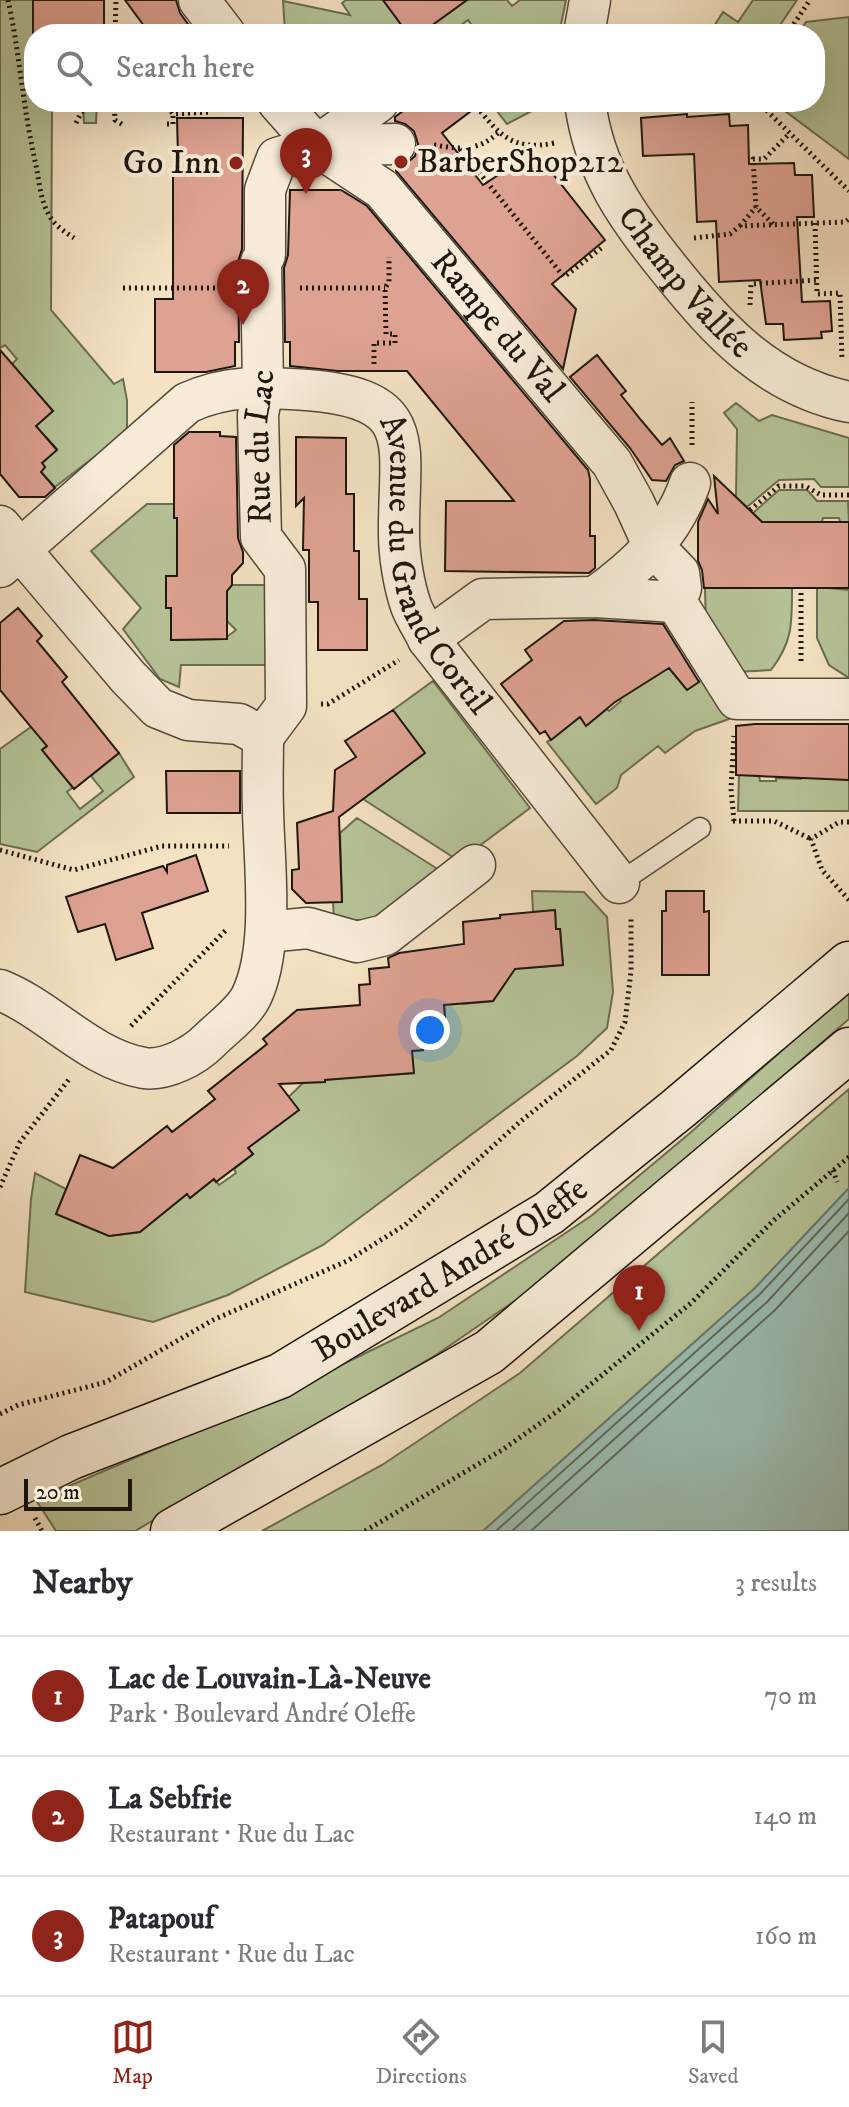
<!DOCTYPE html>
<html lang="en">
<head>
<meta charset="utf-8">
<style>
	body { margin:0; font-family:"IM FELL DW Pica",serif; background:#f7f7f7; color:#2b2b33 }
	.scale { position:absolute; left:24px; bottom:20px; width:108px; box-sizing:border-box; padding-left:8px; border:4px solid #1e170d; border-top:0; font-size:22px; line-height:28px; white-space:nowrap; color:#1e170d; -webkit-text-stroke:6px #f8ecd8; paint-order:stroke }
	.you { position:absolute; left:430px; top:1030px; width:28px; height:28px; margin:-20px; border:6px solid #fff; border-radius:50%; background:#1a73e8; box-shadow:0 0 0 12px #1a73e833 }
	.badge { display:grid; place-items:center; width:52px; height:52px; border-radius:50%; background:#8f2418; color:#fff; font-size:26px; font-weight:700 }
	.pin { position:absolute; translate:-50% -66px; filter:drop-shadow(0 2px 4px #0008) }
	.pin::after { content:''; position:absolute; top:42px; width:28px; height:24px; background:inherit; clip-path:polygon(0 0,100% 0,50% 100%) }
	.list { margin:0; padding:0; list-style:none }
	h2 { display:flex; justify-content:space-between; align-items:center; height:104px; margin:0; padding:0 32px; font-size:34px }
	h2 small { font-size:26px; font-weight:400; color:#7c7c81 }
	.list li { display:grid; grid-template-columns:52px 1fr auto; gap:24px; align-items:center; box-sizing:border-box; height:120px; padding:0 32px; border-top:2px solid #e1e1e2 }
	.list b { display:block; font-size:30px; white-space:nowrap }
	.list p { margin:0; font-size:26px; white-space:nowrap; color:#7c7c81 }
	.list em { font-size:26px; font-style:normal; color:#7c7c81 }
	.icon { flex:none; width:44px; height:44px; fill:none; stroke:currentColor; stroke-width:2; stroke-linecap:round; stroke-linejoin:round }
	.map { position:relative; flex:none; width:849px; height:1531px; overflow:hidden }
	.search { position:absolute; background:#fff; box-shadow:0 8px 32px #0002; left:24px; right:24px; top:24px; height:88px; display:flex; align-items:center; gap:20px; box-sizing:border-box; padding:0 28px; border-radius:32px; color:#7c7c81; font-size:30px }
	.sheet { height:464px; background:#fff }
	nav { display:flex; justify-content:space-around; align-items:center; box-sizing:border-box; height:112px; border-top:2px solid #e1e1e2; background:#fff; font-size:22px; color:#7c7c81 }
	nav a { display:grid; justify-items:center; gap:4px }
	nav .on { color:#8f2418 }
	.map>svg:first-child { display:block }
</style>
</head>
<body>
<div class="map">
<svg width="849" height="1531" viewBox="0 0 849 1531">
	<rect width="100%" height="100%" fill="#f4e2c3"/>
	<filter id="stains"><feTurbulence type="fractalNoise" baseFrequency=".0025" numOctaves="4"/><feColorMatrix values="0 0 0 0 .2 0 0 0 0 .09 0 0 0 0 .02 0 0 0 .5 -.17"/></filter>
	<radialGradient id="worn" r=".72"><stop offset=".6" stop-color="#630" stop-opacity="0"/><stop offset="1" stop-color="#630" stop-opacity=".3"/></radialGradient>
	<path fill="#b6c498" stroke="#6a6e52" stroke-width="2" d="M 0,0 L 33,0 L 33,18 L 38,18 L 34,34 L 34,102 L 97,102 L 96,123 L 84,123 L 83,109 L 52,109 L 51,310 L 114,384 L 123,379 L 127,400 L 127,432 L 55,487 L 41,472 L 45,467 L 42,463 L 57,449 L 46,437 L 36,443 L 28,433 L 53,411 L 7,369 L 17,359 L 5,345 L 0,348 Z
		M 346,0 L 383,0 L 408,34 L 285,31 L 283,1 L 350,15 L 342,3 Z
		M 467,0 L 507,0 L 512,6 L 520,0 L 566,0 L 559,34 L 478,34 L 468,20 L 449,34 L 420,34 Z
		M 753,0 L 797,0 L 774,34 L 709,34 L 723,12 L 738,22 Z
		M 849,17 L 849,159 L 773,102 L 815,102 L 815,34 L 798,34 L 806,22 Z
		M 490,102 L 549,102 L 507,124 Z
		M 736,403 L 759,421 L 772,415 L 849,438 L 849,487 L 821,487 L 814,479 L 779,480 L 747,507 L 736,497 L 737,429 L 724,413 Z
		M 779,490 L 807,490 L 817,501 L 848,501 L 849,522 L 840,522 L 839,518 L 823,518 L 822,522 L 762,522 L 753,513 Z
		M 147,504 L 174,504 L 174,518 L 177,518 L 177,576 L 166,576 L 166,608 L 171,608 L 171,640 L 224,639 L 236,630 L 227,621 L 223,595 L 232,585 L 273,585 L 274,665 L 181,665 L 179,687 L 160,679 L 123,629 L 141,608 L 91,551 Z
		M 792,587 C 792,622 793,642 771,670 L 737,672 L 706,631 L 705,588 Z
		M 817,587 L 849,590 L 849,678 L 829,665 L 817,638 Z
		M 669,668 L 687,690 L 709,674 L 724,696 L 729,719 L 695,731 L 665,753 L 658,746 L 621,775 L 617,788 L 596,804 L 547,742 L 580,717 L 587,725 L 607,709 L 609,711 L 621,701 L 614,690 Z
		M 433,681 L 530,808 L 459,861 L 363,799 L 425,753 L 393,710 Z
		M 66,702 L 55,739 L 42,750 L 60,772 L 72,763 L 84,778 L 67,792 L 80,809 L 103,791 L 91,776 L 119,753 L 134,777 L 37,852 L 0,844 L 0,749 Z
		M 801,774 L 849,780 L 849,811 L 738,811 L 739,775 L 759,775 L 760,781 L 776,781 L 776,778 L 801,779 Z
		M 357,818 L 444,873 L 386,920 L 334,920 L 333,902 L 342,901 L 340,833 Z
		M 532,891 L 584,892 L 607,917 L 613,992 L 607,1028 L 577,1056 L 323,1245 L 228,1295 L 153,1322 L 25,1292 L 31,1199 L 35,1173 L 66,1189 L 56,1214 L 109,1236 L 140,1232 L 187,1194 L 190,1198 L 214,1179 L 219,1185 L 236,1173 L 234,1169 L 253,1154 L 243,1141 L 305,1081 L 324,1082 L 325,1069 L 373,1076 L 413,1073 L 412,1051 L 423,1050 L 422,1032 L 446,1030 L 444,1000 L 462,999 L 463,1004 L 493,1001 L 506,982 L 505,964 L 524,968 L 563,965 L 560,929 L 556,929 L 555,910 L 533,912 Z
		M 849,990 L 849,1019 L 675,1170 L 532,1289 L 436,1355 L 135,1531 L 56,1531 L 36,1500 L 259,1405 L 438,1318 L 591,1216 L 690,1133 Z
		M 849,1089 L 849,1188 L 755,1288 L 483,1531 L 262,1531 L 382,1465 L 520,1373 Z"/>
	<path fill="#9cbeb3" stroke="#6a7b71" stroke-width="2" d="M 849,1188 L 849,1531 L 483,1531 L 755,1288 Z"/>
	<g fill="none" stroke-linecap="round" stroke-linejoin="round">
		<path stroke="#5d6a60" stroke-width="2" d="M 496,1531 L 760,1294 L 849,1199
			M 512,1531 L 767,1302 L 849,1213
			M 531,1531 L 775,1310 L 849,1231"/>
	</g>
	<path fill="#dea292" stroke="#1e170d" stroke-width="2" d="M 33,0 L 104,0 L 104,34 L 33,34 Z
		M 125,0 L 176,0 L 180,13 L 195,34 L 150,34 Z
		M 383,0 L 467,0 L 420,34 L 408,34 Z
		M 415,102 L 483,102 L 442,133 L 483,185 L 526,157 L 541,175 L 549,169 L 605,240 L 552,284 L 576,309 L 563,369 L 396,171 L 396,167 L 406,164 L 415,156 L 418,144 L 414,131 L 405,124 L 395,121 L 395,117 Z
		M 687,114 L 687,117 L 729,114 L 730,126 L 748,125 L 749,164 L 794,163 L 795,175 L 812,175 L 814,217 L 797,217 L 802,302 L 830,301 L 832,331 L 821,332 L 822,338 L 784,340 L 783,324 L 766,324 L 760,280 L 719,282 L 716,221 L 697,222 L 694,154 L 643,156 L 641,118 Z
		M 177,118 L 243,118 L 242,249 L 238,262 L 239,342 L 235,342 L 235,366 L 206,372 L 155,372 L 155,299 L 173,299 L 173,156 L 178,156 Z
		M 290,190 L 341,190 L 367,206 L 588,470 L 590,479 L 590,536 L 595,536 L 595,568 L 589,573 L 445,571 L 446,501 L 514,501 L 407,371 L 338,371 L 290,366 L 290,342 L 285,342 L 284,268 L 288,255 Z
		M 0,350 L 53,411 L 36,426 L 57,450 L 42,463 L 45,467 L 41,472 L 55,488 L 45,497 L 19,497 L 0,474 Z
		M 597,355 L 626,391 L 621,395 L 641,420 L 662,445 L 670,438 L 684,461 L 675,465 L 666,481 L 652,480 L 630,448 L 570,377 Z
		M 189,432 L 220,432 L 220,436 L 236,437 L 238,538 L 243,552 L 243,563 L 232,575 L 232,585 L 227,591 L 227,639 L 171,640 L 171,608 L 166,608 L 166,576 L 177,576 L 177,518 L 174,518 L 174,445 Z
		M 296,437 L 346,438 L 346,494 L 354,494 L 354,551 L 359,551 L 359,599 L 367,599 L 367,650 L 318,650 L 318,602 L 309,602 L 309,550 L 303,550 L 304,498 L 296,506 Z
		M 714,476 L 762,522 L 849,522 L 849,588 L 704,588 L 702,570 L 698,561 L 698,522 L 708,499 L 718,514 Z
		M 18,608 L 42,636 L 37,641 L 67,677 L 62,682 L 119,753 L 74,789 L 42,750 L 47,746 L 0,690 L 0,623 Z
		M 594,620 L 663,624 L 699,682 L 687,690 L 669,668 L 615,702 L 586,726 L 580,717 L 551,740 L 545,731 L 540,734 L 501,684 L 532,660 L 525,650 L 564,621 Z
		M 393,710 L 425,753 L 339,817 L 342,902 L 306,903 L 292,889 L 292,870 L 299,869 L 297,823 L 333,811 L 335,770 L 356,757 L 345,741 Z
		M 755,724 L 849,724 L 849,780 L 736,775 L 736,726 Z
		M 166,771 L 240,771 L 240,813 L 167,813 Z
		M 196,855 L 208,891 L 142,913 L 153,948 L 116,960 L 105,924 L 78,932 L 66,897 L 163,866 L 167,872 L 167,865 Z
		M 666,891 L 704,891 L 704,912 L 709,911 L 709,975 L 662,975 L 662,911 L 666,911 Z
		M 555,910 L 556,929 L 560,929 L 563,965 L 515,969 L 493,1001 L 444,1005 L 446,1031 L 422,1032 L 423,1050 L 412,1051 L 414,1073 L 325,1080 L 325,1082 L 279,1084 L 299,1110 L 248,1148 L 253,1154 L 216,1182 L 214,1179 L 190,1198 L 187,1194 L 140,1232 L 109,1236 L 56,1214 L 80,1155 L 113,1168 L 167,1126 L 172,1132 L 215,1099 L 208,1091 L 267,1044 L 263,1039 L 297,1010 L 360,1005 L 359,985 L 370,984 L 369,969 L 389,967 L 388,958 L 399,953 L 464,944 L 463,922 L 500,918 L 500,915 Z"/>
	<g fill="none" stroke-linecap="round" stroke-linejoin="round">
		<g stroke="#544a3a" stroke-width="23">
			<path id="lane" d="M 619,883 L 700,828"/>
		</g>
		<g stroke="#544a3a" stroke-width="43">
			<g id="street">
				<path d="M 199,0 L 225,34"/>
				<path d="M 584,34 L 590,0"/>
				<path id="s1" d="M 278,102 L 317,146 L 382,189 L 612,463 L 634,503 L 654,547 L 679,573 L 681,588 L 676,602"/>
				<path id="s2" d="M 585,102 C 594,171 627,217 670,270 C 719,331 768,385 849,402"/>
				<path d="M 317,146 L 395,144"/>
				<path d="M 0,526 L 128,677 L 158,708 L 188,720 L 239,724 L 263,737 C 263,761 262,785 263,810 C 264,864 275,948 251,997 C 243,1013 222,1028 209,1041 C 194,1056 166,1071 144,1068 C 90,1059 50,1010 0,990"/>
				<path id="s3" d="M 0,567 L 187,403 C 228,384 263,387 307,390 C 422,399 398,444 399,534 C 399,556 404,586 411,606 C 415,617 423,628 428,639 L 619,883"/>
				<path d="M 595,597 C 637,567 673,533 690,483"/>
				<path d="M 676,602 L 737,699 L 849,699"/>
				<path d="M 428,639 L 483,599 L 595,597 L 676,602"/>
				<path id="s4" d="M 263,737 L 286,706 L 285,569 L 261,537 L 258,415 L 263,387 L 261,262 L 265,255 L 265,190 L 277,158 L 317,146 L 378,102"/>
				<path d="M 266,932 L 308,928 L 357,942 L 385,935 L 475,865"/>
			</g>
		</g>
		<g stroke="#1e170d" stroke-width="47">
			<g id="secondary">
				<path id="s5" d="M 0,1492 L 71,1457 L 280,1376 L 549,1213 L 679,1108 L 849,964"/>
				<path d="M 173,1531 L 489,1352 L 849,1050"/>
			</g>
		</g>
		<path stroke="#1e170d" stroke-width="5" stroke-dasharray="2 4" stroke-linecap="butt" d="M 8,0 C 20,54 23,110 36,165 C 39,180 40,198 48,213 C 53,224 63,231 74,238
			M 115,34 L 116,0
			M 787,34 L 810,0
			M 114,102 L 115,120 L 123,125
			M 164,102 L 173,114 L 211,112 L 209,102
			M 473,102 C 498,133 511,152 554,143
			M 758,102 L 849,191
			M 621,108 L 736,106 L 739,102
			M 76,123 L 81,113 L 95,102
			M 167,124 L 173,124 L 173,114
			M 434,145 C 461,149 476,152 498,133
			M 460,149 L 564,277 L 604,246
			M 815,223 L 817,294 L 840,293 L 842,360
			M 773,224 L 756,207 L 753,159 L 764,159 L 790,133
			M 740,226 L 756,207
			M 694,238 L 730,234 L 740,226 L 845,222 L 849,219
			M 123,288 L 226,288
			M 300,288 L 385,288
			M 750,305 L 751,284 L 817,280
			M 374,364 L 374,343 L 395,343 L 395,334 L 386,334 L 385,288 L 389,282 L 389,257
			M 692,445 L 692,402
			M 750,510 L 779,486 L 805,486 L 821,495 L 849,495
			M 801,587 L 801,662
			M 321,704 L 328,704 L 399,660
			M 733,821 L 774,821 L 811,839
			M 734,821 L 731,789 L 734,736
			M 849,822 L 839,822 L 811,839 L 822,870 L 849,900
			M 0,850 L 74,870 L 162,846 L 229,846
			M 131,1026 L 228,928
			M 833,1170 L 837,1182
			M 0,1187 L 20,1142 L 70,1078
			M 0,1414 L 18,1405 L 106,1382 L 213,1320 L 347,1261 L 405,1225 L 521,1121 L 611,1050 L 625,1022 L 631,971 L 631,918
			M 35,1518 L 42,1531
			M 365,1531 L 502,1450 L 559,1410 L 691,1303 L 774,1220 L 849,1157"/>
		<use href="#lane" stroke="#f8ecd8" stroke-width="20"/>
		<use href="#street" stroke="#f8ecd8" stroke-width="40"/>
		<use href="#secondary" stroke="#f8ecd8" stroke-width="44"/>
	</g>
	<g fill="#8f2418" stroke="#f8ecd8" stroke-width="3">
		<circle cx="401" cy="162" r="8"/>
		<circle cx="236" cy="163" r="8"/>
	</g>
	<g text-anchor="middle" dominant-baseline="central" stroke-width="8" stroke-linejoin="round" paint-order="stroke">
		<g font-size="34" fill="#1e170d" stroke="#f8ecd8" text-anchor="start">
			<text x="417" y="162">BarberShop212</text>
			<text x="220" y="163" text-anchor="end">Go Inn</text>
		</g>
		<g font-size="34" fill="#1e170d" stroke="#f8ecd8">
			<text stroke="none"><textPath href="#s2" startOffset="210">Champ Vallée</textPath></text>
			<text stroke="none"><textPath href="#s1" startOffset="316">Rampe du Val</textPath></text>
			<text stroke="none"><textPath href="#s4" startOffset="306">Rue du Lac</textPath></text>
			<text stroke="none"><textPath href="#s3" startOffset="618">Avenue du Grand Cortil</textPath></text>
			<text stroke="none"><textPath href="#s5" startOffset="504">Boulevard André Oleffe</textPath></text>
		</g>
	</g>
	<rect width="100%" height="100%" filter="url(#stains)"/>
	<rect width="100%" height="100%" fill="url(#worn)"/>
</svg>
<div class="scale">20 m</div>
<div class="you"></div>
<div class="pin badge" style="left:639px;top:1331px">1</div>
<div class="pin badge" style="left:243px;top:325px">2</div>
<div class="pin badge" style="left:306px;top:194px">3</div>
<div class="search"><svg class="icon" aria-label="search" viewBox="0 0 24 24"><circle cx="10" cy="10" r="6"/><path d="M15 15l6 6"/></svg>Search here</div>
</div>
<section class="sheet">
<h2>Nearby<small>3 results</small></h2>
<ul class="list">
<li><span class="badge">1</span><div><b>Lac de Louvain-Là-Neuve</b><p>Park · Boulevard André Oleffe</p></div><em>70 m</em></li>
<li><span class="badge">2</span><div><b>La Sebfrie</b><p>Restaurant · Rue du Lac</p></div><em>140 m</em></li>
<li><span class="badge">3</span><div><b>Patapouf</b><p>Restaurant · Rue du Lac</p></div><em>160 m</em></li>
</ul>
</section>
<nav>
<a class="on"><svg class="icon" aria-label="map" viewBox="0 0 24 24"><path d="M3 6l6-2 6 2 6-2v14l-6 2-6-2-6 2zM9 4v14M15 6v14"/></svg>Map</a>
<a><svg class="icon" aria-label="directions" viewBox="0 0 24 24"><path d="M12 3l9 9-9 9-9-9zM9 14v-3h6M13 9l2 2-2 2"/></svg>Directions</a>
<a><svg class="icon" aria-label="saved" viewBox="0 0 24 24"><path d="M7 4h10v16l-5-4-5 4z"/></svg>Saved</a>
</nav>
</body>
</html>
